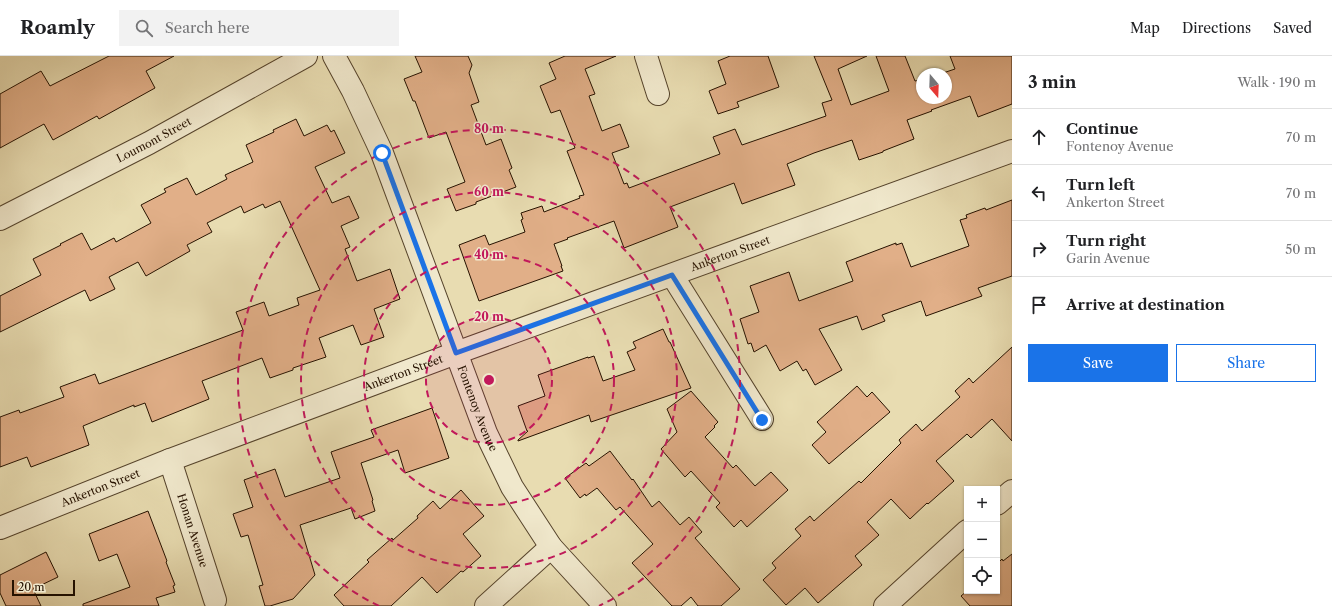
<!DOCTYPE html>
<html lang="en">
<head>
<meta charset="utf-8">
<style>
	body { margin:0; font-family:"Libre Caslon Text",serif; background:#f2f2f2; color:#202124 }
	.controls { position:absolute; right:12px; bottom:12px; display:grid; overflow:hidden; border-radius:0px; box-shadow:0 1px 3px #0004 }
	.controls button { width:36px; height:36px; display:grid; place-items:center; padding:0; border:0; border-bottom:1px solid #e0e0e0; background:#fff; color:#202124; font:20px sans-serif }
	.compass { position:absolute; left:916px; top:12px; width:36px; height:36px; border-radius:50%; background:#fff; box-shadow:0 1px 3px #0004; rotate:161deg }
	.scale { position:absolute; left:12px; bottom:10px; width:63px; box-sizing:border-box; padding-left:4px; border:2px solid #261200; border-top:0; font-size:11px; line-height:14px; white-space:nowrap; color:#261200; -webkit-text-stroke:3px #f0e8cc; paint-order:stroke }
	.stop { position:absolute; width:12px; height:12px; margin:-9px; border:3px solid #1a73e8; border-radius:50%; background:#fff }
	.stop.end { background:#1a73e8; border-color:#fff; box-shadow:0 1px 4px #0008 }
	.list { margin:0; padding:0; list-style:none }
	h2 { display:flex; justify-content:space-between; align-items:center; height:52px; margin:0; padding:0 16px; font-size:17px }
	h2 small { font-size:13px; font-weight:400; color:#757577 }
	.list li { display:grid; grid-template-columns:26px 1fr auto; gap:12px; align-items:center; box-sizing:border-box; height:56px; padding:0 16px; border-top:1px solid #e0e0e0 }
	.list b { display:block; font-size:15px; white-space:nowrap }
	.list p { margin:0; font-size:13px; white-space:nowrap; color:#757577 }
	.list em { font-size:13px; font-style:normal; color:#757577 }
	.actions { display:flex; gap:8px; padding:12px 16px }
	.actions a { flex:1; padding:9px 0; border:1px solid #1a73e8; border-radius:0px; text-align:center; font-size:14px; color:#1a73e8 }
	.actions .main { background:#1a73e8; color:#fff }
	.icon { flex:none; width:22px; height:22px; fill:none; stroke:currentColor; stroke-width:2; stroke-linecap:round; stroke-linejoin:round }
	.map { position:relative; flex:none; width:1012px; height:550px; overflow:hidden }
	header { display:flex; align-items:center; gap:24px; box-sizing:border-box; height:56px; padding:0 20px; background:#fff; border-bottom:1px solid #e0e0e0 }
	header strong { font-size:19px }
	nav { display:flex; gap:22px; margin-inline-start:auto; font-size:14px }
	.search { width:280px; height:36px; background:#f2f2f2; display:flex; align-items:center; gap:10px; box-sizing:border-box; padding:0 14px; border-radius:0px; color:#757577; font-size:15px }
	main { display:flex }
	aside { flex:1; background:#fff }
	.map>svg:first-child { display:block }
</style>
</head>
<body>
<header>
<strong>Roamly</strong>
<div class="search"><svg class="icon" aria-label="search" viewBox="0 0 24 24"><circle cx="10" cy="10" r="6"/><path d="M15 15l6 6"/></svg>Search here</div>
<nav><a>Map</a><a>Directions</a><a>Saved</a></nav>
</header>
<main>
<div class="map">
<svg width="1012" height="550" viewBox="0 0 1012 550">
	<rect width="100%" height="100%" fill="#e8dcb1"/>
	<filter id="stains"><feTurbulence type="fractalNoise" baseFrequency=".005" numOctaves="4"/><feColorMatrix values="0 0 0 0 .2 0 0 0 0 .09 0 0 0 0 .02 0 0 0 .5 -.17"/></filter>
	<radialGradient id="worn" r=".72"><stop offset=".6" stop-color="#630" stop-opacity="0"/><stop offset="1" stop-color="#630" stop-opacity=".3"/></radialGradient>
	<path fill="#e1af88" stroke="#261200" d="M 109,0 L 174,0 L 146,15 L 155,32 L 99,63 L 97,60 L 53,84 L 44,68 L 0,92 L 0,38 L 41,15 L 50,30 Z
		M 415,0 L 468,0 L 472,9 L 469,17 L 479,46 L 471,49 L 486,89 L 501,83 L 512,112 L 509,114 L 516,131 L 476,146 L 476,148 L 456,155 L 447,133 L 465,126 L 446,76 L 429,82 L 415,45 L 413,45 L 404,23 L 422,16 Z
		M 565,0 L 616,0 L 585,13 L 595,38 L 589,40 L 602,75 L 620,68 L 629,91 L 612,97 L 624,128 L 627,127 L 629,132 L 720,98 L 713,81 L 735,73 L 742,89 L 826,60 L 822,47 L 832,44 L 814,0 L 867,0 L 838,13 L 851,49 L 889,35 L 876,0 L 905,0 L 915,25 L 920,24 L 921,25 L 922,25 L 922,42 L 946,42 L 946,18 L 940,18 L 955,13 L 950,0 L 1012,0 L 1012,48 L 978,61 L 970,40 L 931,54 L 932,55 L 907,64 L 914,83 L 883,95 L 883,96 L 859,104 L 852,84 L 814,97 L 787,108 L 795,129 L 742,148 L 734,127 L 670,151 L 678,171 L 624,192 L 614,165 L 567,182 L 568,183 L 554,188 L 562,210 L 561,210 L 563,215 L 479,245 L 459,189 L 485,179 L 489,189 L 525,176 L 521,164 L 523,163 L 521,157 L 542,150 L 544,156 L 580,142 L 579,140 L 584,139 L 567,95 L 575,92 L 560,54 L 551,57 L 540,30 L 556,23 L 549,7 Z
		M 730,0 L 768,0 L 779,31 L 737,46 L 739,51 L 718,58 L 709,35 L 726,28 L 718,5 Z
		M 296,63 L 304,80 L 327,69 L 331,76 L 334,74 L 345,97 L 315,111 L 332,147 L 349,140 L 359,162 L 341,170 L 350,191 L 345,193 L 357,225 L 390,213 L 400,243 L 374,253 L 384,281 L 361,289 L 353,269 L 319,282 L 326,301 L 293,312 L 293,314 L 270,322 L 262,302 L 202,325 L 209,343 L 152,366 L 145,347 L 134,351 L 134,349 L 83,370 L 89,389 L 31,411 L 27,401 L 0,411 L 0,361 L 19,354 L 20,357 L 64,341 L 60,331 L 95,318 L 99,328 L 243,274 L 236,256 L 264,246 L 269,260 L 299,249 L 297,242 L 320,234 L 280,145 L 265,152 L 263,148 L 244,157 L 241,150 L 207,167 L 212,176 L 187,189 L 190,195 L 146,220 L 138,206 L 109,221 L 115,233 L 90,245 L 85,234 L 0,276 L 0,240 L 41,219 L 33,203 L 61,189 L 60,188 L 82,177 L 91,194 L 114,182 L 116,186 L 151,167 L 141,149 L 166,136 L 164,133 L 187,122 L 196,139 L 227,123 L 225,119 L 253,106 L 246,89 L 274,76 L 273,74 Z
		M 1012,144 L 1012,220 L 978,232 L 982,240 L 926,260 L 921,245 L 882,259 L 885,265 L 862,274 L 857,260 L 819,273 L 842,314 L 815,329 L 806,313 L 803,315 L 797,305 L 780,315 L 766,289 L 754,296 L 751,287 L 748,288 L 740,263 L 759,256 L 750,230 L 789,216 L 799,245 L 853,225 L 846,206 L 896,187 L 896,189 L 902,187 L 911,211 L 969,190 L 960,164 L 967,162 L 966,159 L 985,152 L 986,154 Z
		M 663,273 L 669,286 L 670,286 L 691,332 L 591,366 L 589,359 L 518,385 L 518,384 L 528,375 L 527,375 L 518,350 L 545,340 L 538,319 L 588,301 L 588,302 L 594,300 L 603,325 L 635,314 L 627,296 L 636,292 L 633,286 Z
		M 1012,291 L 1012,385 L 992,363 L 971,382 L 967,378 L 936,405 L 954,425 L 928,448 L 927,447 L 910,463 L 891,443 L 867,466 L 879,479 L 855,500 L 862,509 L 818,547 L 805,532 L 786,549 L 763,524 L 776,512 L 772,507 L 801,480 L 795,473 L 810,460 L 814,465 L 859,425 L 861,427 L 901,387 L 899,384 L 916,368 L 922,375 L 960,341 L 955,335 L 969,322 L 973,327 Z
		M 857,330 L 867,341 L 872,336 L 890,356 L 829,408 L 812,389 L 826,376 L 817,366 Z
		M 691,335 L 718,366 L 714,370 L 715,371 L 705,381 L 733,412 L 736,409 L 755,430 L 771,416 L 788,434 L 747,471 L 741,464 L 734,471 L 716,451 L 720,447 L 691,415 L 685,421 L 661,393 L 677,376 L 667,353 Z
		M 432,352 L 449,402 L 405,417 L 398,394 L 361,407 L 373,444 L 372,445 L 375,455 L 355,463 L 351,452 L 300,469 L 315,519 L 293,543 L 270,550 L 265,550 L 259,530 L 263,529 L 248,479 L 241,481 L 233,458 L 253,451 L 244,424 L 275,413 L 285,441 L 340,422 L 331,396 L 374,381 L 371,374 Z
		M 610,395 L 632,424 L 633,423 L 652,451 L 659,445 L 680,469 L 689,461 L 702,476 L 695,482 L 740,533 L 721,550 L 698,550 L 691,541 L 681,550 L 672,550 L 632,507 L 653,488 L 620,451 L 616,454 L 597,432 L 586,440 L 585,438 L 580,442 L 565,422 L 586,407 L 589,410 Z
		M 461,434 L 484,460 L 463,478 L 481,500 L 463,516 L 461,515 L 437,537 L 422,521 L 391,550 L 344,550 L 334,539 L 369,506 L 367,504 L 392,482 L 393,484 L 418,462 L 417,460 L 433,445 L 440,453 Z
		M 148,455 L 167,505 L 166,506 L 175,529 L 173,530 L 175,536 L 156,542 L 159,550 L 83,550 L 83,548 L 130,531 L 117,498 L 99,505 L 89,478 Z
		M 46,496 L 58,521 L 33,533 L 41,550 L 6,550 L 0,537 L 0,519 Z
		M 1012,498 L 1012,550 L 970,550 L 961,540 L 967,535 L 997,535 L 997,508 L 1002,503 L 1003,505 Z"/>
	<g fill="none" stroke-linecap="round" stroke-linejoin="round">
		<g stroke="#56442c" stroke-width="24">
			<g id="minor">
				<path id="s1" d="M 334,0 L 353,35 L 382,97 L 486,377 L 512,431 L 551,491 L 605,550"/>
				<path d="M 646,0 L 658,38"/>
				<path id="s2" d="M 0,163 L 149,87 L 306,0"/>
				<path d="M 672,219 L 762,363"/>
				<path id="s3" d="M 170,404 L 215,544"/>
				<path d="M 997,448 L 1012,435"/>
				<path id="s4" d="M 0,472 L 170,404 L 456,297 L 1012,95"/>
				<path d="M 486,550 L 551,491"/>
				<path d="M 885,550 L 967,475"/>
			</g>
		</g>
		<use href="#minor" stroke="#f0e8cc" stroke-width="22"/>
	</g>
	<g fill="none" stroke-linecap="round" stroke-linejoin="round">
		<path stroke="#1a73e8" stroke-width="5" d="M 382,97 L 456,297 L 672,219 L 762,364"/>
	</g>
	<circle cx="489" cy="324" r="63" fill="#c2185b" fill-opacity=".12"/>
	<g fill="none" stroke="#c2185b" stroke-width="2" stroke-dasharray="7 5">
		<circle cx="489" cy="324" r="63"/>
		<circle cx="489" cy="324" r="125"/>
		<circle cx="489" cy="324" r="188"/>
		<path d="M379 550A251 251 0 1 1 599 550"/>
	</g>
	<g text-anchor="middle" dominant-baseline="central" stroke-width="3" stroke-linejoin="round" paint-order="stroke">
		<g font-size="11" fill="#261200" stroke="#f0e8cc">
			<text stroke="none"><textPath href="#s2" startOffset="173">Loumont Street</textPath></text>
			<text stroke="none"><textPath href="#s4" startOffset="780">Ankerton Street</textPath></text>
			<text stroke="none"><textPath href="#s4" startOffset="432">Ankerton Street</textPath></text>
			<text stroke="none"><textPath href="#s1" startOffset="381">Fontenoy Avenue</textPath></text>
			<text stroke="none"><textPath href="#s4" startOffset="108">Ankerton Street</textPath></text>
			<text stroke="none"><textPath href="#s3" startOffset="74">Honan Avenue</textPath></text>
		</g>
	</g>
	<circle cx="489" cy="324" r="6" fill="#c2185b" stroke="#f0e8cc" stroke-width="2"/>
	<g font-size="12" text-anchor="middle" font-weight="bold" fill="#c2185b" stroke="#f0e8cc" stroke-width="3" stroke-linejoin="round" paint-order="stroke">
		<text x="489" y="77">80 m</text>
		<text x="489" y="140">60 m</text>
		<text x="489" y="203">40 m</text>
		<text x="489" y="265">20 m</text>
	</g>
	<rect width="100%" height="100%" filter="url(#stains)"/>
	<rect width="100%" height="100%" fill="url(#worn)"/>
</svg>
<div class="controls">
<button>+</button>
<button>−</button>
<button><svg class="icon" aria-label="locate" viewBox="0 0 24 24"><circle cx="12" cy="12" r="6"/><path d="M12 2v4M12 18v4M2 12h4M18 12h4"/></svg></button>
</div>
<svg class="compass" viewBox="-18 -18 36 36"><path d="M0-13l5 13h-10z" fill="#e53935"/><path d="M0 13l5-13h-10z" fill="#757577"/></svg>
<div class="scale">20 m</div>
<div class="stop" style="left:382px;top:97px"></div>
<div class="stop end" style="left:762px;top:364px"></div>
</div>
<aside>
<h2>3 min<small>Walk · 190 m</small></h2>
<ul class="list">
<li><svg class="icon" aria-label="ahead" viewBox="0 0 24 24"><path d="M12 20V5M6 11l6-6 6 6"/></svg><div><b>Continue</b><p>Fontenoy Avenue</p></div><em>70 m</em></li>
<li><svg class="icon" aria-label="left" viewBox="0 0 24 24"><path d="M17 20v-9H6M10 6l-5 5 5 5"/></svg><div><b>Turn left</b><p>Ankerton Street</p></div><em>70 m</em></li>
<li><svg class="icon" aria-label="right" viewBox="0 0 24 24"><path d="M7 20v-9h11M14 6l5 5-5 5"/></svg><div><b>Turn right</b><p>Garin Avenue</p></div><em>50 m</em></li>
<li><svg class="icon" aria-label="arrive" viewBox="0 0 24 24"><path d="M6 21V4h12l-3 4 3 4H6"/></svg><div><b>Arrive at destination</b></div></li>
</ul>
<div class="actions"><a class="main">Save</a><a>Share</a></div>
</aside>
</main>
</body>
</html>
